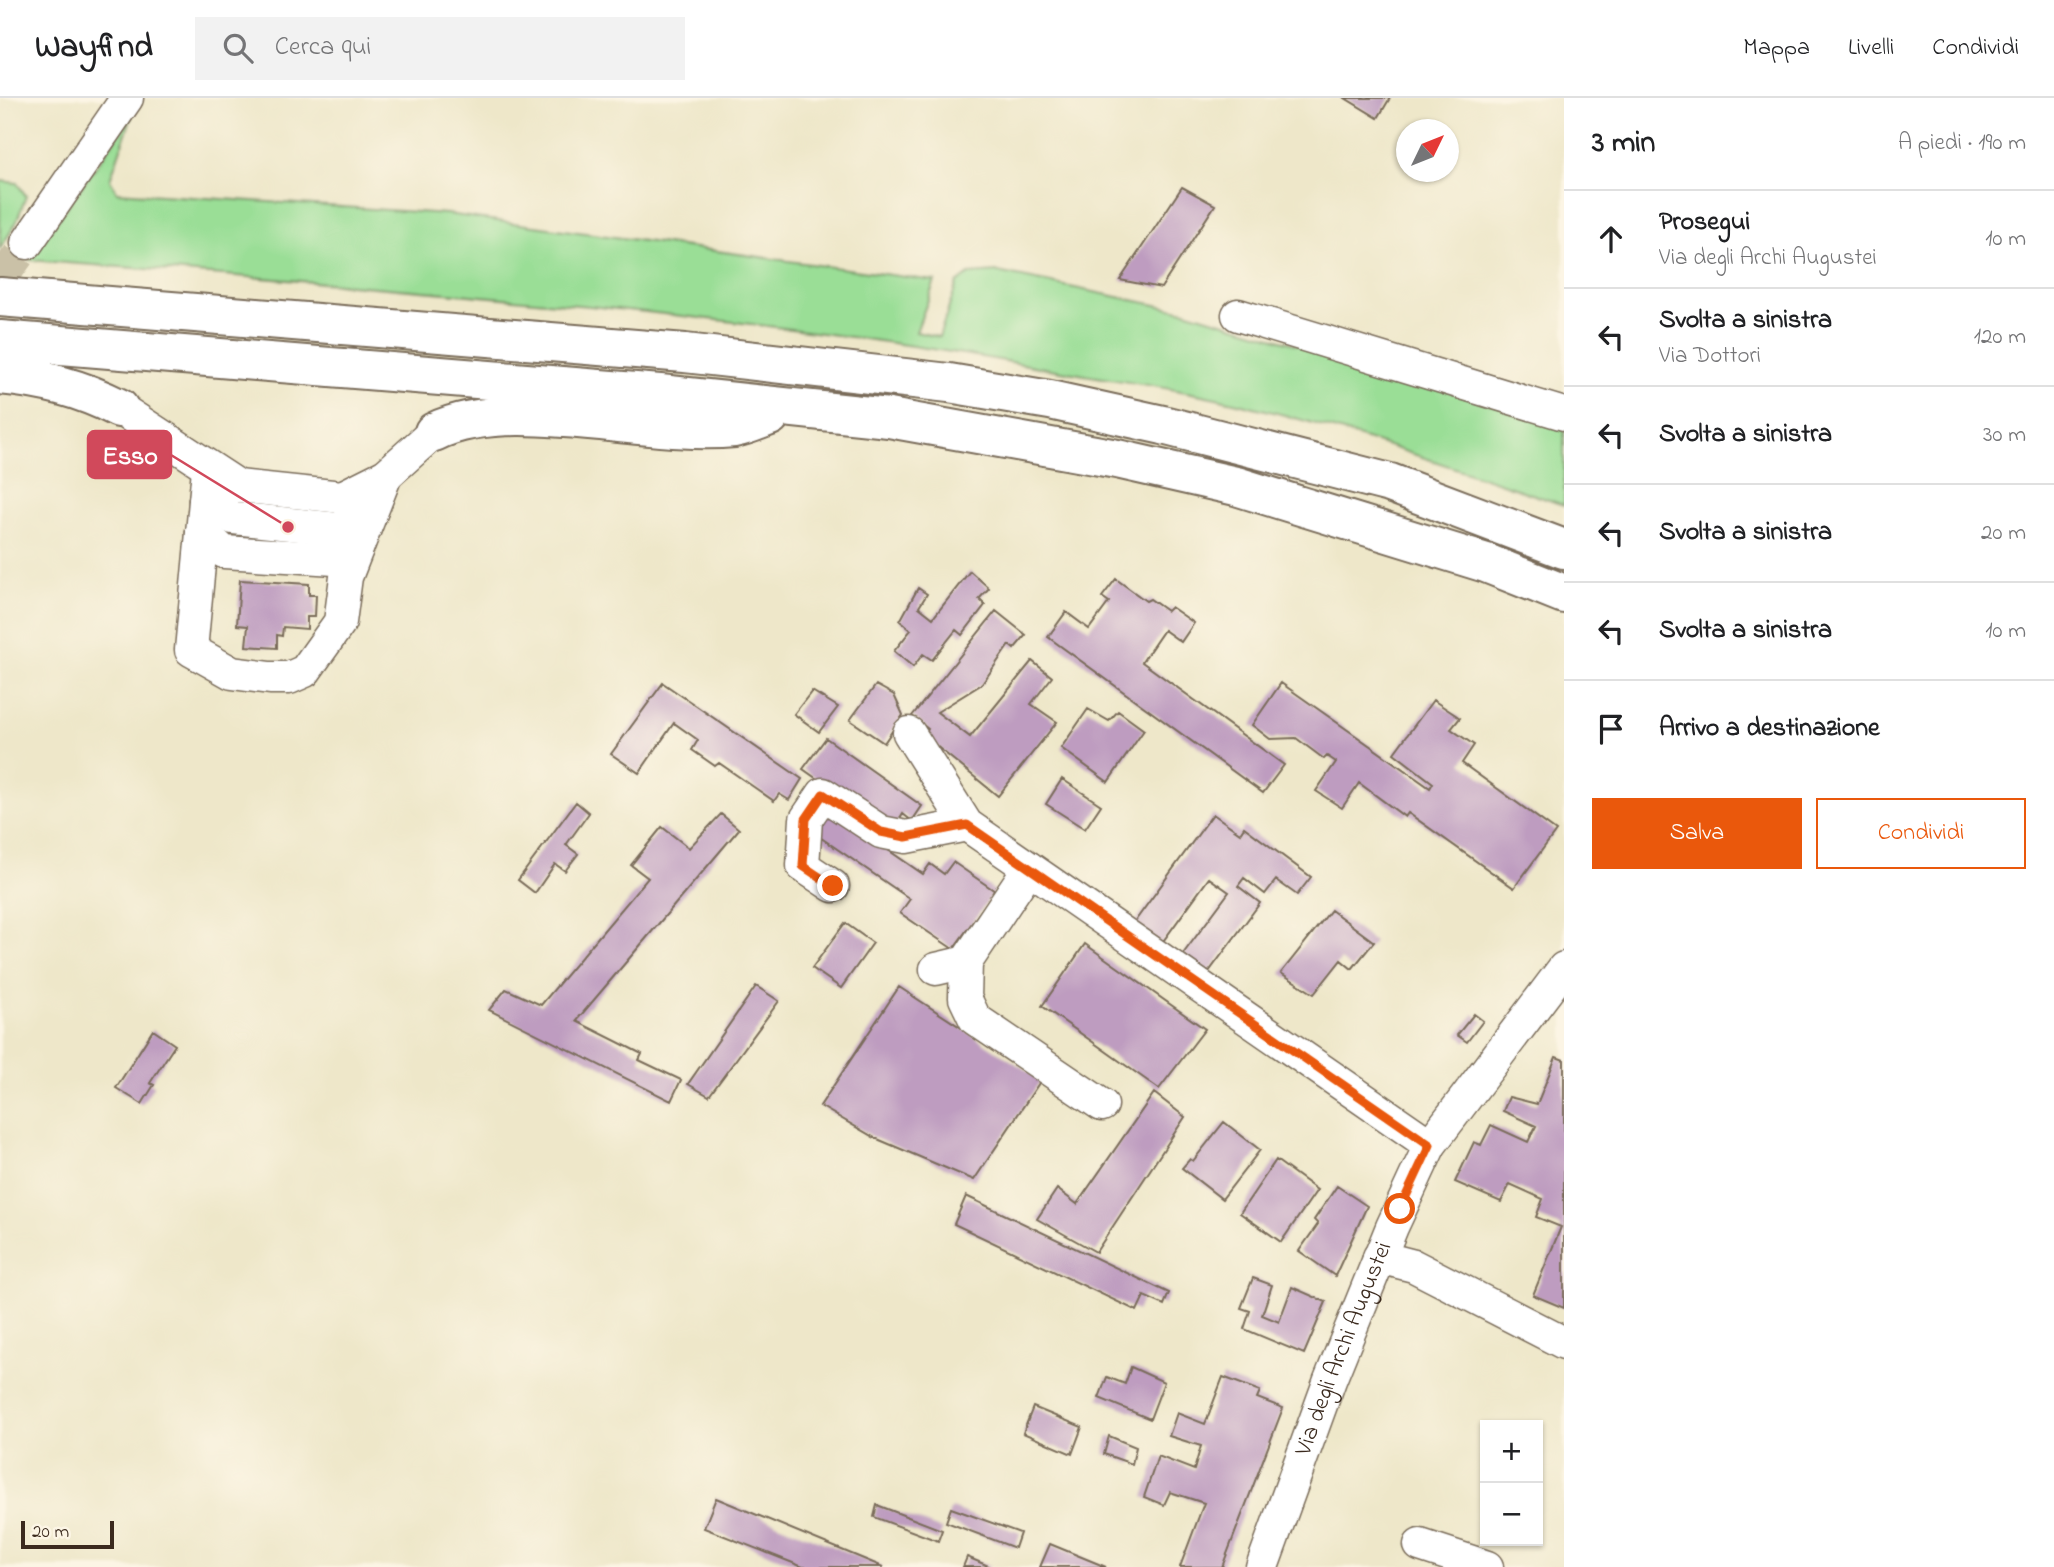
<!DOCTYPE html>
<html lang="it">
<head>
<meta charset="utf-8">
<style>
	body { margin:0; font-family:"Indie Flower",sans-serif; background:#f2f2f2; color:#202124 }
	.controls { position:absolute; right:21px; bottom:21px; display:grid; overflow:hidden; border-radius:0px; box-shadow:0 2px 5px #0004 }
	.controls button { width:63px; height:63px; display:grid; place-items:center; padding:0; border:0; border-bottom:2px solid #e0e0e0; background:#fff; color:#202124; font:35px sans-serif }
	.compass { position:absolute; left:1396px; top:21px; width:63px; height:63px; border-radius:50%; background:#fff; box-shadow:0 2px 5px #0004; rotate:47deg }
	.scale { position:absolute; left:21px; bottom:18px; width:93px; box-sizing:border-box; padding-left:7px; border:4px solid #3b2a1e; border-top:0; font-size:19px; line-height:24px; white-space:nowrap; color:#3b2a1e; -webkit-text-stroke:5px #fcf5e5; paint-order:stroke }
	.stop { position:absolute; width:21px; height:21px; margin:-16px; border:5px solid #ea580c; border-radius:50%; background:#fff }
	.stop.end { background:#ea580c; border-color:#fff; box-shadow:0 2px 7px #0008 }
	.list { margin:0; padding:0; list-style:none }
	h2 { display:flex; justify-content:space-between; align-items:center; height:91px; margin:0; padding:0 28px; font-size:30px }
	h2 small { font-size:23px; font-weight:400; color:#757577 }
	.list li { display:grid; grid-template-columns:46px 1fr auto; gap:21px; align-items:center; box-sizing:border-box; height:98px; padding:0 28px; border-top:2px solid #e0e0e0 }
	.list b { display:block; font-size:26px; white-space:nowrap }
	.list p { margin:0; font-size:23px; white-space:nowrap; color:#757577 }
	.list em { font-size:23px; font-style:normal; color:#757577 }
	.actions { display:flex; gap:14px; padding:21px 28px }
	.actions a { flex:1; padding:16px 0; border:2px solid #ea580c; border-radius:0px; text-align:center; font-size:24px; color:#ea580c }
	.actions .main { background:#ea580c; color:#fff }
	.icon { flex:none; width:38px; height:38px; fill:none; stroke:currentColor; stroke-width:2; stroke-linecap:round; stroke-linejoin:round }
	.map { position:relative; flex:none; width:1564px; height:1469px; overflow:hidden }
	header { display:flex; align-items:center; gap:42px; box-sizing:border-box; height:98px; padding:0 35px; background:#fff; border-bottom:2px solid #e0e0e0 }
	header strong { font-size:33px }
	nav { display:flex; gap:38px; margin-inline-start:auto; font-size:24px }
	.search { width:490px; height:63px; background:#f2f2f2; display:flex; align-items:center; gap:18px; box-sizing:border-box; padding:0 24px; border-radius:0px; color:#757577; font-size:26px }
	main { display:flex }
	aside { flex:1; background:#fff }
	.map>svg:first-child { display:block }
</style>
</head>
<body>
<header>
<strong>Wayfind</strong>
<div class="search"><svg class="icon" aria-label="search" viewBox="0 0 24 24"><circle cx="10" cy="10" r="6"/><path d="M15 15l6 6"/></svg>Cerca qui</div>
<nav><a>Mappa</a><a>Livelli</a><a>Condividi</a></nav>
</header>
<main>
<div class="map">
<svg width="1564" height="1469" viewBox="0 0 1564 1469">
	<rect width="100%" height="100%" fill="#fcf5e5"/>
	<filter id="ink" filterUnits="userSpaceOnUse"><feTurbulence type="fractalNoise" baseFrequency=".0143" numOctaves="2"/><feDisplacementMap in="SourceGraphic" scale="14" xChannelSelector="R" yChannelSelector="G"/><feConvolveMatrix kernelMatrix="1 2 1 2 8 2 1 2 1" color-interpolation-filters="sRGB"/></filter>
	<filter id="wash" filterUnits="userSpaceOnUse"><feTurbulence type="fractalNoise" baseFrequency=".00686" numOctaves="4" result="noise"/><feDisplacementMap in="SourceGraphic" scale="28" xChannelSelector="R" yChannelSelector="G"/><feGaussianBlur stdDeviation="1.57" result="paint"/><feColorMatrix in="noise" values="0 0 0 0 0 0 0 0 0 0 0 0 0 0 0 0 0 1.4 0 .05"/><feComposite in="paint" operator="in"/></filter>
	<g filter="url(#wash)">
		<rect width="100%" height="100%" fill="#eee7c9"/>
		<path fill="#9ade96" stroke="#6a845a" stroke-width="2" d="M 132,18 L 110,82 L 117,94 L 447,116 L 935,183 L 916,234 L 939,239 L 957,185 L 969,176 L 998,174 L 1185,213 L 1564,327 L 1564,407 C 1460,372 1357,335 1250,308 C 1185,291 1116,283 1050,271 C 713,209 370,189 29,162 Z
			M 0,83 L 17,85 L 26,98 L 16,125 L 0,151 Z"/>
		<g id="blocks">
			<path fill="#be9cc0" d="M 1345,0 L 1390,0 L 1378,20 Z
				M 1182,89 L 1215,107 L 1161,190 L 1120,182 Z
				M 970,473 L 989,490 L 979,501 L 985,507 L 962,537 L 956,532 L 932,562 L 923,556 L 913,569 L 894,553 L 911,532 L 900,523 L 918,490 L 927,496 L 919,509 L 933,520 Z
				M 1116,481 L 1146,503 L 1150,501 L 1167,513 L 1171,509 L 1194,525 L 1181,544 L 1164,532 L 1142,564 L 1284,667 L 1263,695 L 1048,539 L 1066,514 L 1089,531 L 1109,504 L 1102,499 Z
				M 240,482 L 309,486 L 309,497 L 316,497 L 315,519 L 307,519 L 307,531 L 283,529 L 282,538 L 277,537 L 277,550 L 246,548 L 248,528 L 237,527 Z
				M 996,513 L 1026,537 L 1014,551 L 1009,547 L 982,586 L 937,614 L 970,639 L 1032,563 L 1052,579 L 1031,606 L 1057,624 L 998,698 L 924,638 L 928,631 L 912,618 Z
				M 663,585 L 802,681 L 789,702 L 779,696 L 774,703 L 719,665 L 715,668 L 692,652 L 698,642 L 674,625 L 639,675 L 611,656 Z
				M 1281,585 L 1430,690 L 1433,685 L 1394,655 L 1433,602 L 1460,620 L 1451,631 L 1474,647 L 1462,665 L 1556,733 L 1514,790 L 1408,715 L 1405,719 L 1359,685 L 1342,710 L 1316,693 L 1336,664 L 1327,658 L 1324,661 L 1296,640 L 1270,641 L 1252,627 Z
				M 876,587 L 894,597 L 903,617 L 884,645 L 850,622 Z
				M 812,593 L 838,609 L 819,634 L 794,616 Z
				M 1088,611 L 1109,623 L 1118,613 L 1144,632 L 1108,684 L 1061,650 Z
				M 826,640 L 922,708 L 912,723 L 903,716 L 892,734 L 803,671 Z
				M 1062,681 L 1101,707 L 1085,731 L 1046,706 Z
				M 576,704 L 589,715 L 566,747 L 578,756 L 565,773 L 555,766 L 535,795 L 518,782 Z
				M 830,712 L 923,776 L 930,766 L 944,776 L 953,764 L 995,793 L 953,851 L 900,815 L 910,801 L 814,735 Z
				M 721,716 L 739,731 L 576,923 L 642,956 L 639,962 L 681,982 L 671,1003 L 489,912 L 506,891 L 541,907 L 648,780 L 631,767 L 662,729 L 689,750 Z
				M 1213,716 L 1240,735 L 1244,729 L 1311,779 L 1297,797 L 1276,782 L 1265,796 L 1244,780 L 1238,788 L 1260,805 L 1208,875 L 1183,856 L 1229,794 L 1209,780 L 1161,846 L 1133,826 Z
				M 1331,812 L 1374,844 L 1352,871 L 1341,862 L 1314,896 L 1281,875 Z
				M 845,825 L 873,845 L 841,890 L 812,870 Z
				M 1085,846 L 1205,931 L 1159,991 L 1042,908 Z
				M 756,888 L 779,903 L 709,998 L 688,986 Z
				M 899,889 L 1041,982 L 974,1082 L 875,1040 L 820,1008 Z
				M 1474,916 L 1483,923 L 1467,944 L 1457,937 Z
				M 153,932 L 175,947 L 150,985 L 154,987 L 142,1006 L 116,990 Z
				M 1556,959 L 1564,962 L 1564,1210 L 1533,1197 L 1561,1129 L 1536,1119 L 1543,1101 L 1510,1086 L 1501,1104 L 1455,1084 L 1474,1044 L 1481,1047 L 1491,1027 L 1528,1044 L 1536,1028 L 1503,1013 L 1509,999 L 1537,1006 Z
				M 1154,995 L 1185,1019 L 1096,1154 L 1037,1121 L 1057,1091 L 1077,1106 Z
				M 1224,1024 L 1260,1052 L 1222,1101 L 1182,1070 L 1190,1061 L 1193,1063 Z
				M 1276,1062 L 1317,1092 L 1281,1144 L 1240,1115 Z
				M 1337,1088 L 1367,1108 L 1335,1178 L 1299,1153 L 1318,1126 L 1314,1122 Z
				M 966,1098 L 1169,1195 L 1164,1207 L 1144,1198 L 1137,1213 L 954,1126 Z
				M 1253,1180 L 1272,1187 L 1262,1217 L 1279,1224 L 1292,1189 L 1326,1204 L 1304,1256 L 1244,1231 L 1250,1213 L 1241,1210 Z
				M 1131,1269 L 1164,1284 L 1150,1321 L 1099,1300 L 1107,1279 L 1125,1286 Z
				M 1223,1279 L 1260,1293 L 1257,1300 L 1283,1310 L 1222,1469 L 1180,1469 L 1204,1405 L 1170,1394 L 1164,1407 L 1144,1399 L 1158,1358 L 1194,1372 L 1201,1348 L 1169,1338 L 1177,1315 L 1205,1326 Z
				M 1033,1309 L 1082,1329 L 1072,1356 L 1023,1335 Z
				M 1109,1338 L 1136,1349 L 1132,1366 L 1104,1356 Z
				M 716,1400 L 883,1469 L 803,1469 L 704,1430 Z
				M 877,1407 L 942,1432 L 938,1443 L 874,1419 Z
				M 951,1410 L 1020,1435 L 1015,1450 L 946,1424 Z
				M 1050,1446 L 1106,1469 L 1040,1469 Z
				M 967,1459 L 991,1469 L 963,1469 Z"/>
		</g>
	</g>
	<g filter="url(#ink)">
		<use href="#blocks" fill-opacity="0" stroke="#7a6c5a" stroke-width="2"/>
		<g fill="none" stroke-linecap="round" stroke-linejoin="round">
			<path stroke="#cac1a7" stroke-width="32" stroke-dasharray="32 16" stroke-linecap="butt" d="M 0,183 L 27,145"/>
			<g stroke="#7a6c5a" stroke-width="35">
				<g id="minor">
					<path d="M 27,145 L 127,0"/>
					<path d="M 1238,217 L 1564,316"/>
					<path d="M 119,310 L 238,388 L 342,399 L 386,377 L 434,334"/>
					<path d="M 208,371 L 191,552 L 232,575 L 270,580 L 289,580 L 305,573 L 340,524 L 346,479 L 386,377"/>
					<path d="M 205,402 L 233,420 L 338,431 L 371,414"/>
					<path d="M 202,434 L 224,454 L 335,461 L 357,450"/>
					<path d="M 909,635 L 967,727 L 1430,1047"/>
					<path d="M 833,788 L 803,768 L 806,721 L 823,696 L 881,734 L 906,739 L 967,727"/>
					<path d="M 966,864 L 965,900 L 975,921 L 1102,1007"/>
					<path d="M 936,871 L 966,864 L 1029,770"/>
					<path d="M 1379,1159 L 1414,1168 L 1564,1245"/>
					<path d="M 1420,1447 L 1487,1469"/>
					<path id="s1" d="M 1262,1469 L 1330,1282 L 1392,1129 L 1430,1047 L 1564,870"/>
				</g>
			</g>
			<g stroke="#7a6c5a" stroke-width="42">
				<path id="highway" d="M 0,199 L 685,255 L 949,285 L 1050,302 L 1163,327 L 1390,385 L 1564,451
					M 0,242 L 660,296 L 889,320 L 1117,361 L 1236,388 L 1486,465 L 1564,496
					M 0,277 C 43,281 80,290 119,310
					M 434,334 C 510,296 646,339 734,330 C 746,328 759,322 770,318"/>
			</g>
			<use href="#minor" stroke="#fff" stroke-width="32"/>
			<use href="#highway" stroke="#fff" stroke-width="38"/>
		</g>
	</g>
	<g fill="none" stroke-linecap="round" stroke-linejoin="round" filter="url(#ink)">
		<path stroke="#ea580c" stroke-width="9" d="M 833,788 L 803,768 L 806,721 L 823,696 L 881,734 L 906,739 L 967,727 L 1430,1047 L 1400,1111"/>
	</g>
	<g text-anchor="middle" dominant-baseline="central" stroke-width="5" stroke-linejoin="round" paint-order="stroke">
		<g font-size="24" fill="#3b2a1e" stroke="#fcf5e5">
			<text stroke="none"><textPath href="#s1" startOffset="233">Via degli Archi Augustei</textPath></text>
		</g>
	</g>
	<path fill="none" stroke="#d1495b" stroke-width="2.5" d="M288 429L171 357"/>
	<circle fill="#d1495b" stroke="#fcf5e5" stroke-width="2.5" cx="288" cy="429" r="7"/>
	<rect fill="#d1495b" stroke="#d1495b" stroke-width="2.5" x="88" y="333" width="83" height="47" rx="7"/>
	<g font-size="26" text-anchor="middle" font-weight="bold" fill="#fff">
		<text x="130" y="366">Esso</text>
	</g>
</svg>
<div class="controls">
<button>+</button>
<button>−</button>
</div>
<svg class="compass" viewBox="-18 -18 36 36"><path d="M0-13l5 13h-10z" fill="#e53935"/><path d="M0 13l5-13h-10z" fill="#757577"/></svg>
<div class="scale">20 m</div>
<div class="stop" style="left:1400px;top:1111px"></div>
<div class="stop end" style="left:833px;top:788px"></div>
</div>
<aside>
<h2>3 min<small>A piedi · 190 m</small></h2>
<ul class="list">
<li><svg class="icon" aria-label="ahead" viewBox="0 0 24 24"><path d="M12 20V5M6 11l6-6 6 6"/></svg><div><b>Prosegui</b><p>Via degli Archi Augustei</p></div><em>10 m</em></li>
<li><svg class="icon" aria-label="left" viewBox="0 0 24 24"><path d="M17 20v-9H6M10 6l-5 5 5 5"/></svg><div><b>Svolta a sinistra</b><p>Via Dottori</p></div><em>120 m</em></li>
<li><svg class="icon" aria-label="left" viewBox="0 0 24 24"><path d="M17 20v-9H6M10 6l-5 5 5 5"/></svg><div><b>Svolta a sinistra</b></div><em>30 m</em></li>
<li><svg class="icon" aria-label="left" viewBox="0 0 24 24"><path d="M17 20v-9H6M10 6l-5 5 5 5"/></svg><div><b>Svolta a sinistra</b></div><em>20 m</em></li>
<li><svg class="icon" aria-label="left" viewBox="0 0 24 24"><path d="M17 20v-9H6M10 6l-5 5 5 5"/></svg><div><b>Svolta a sinistra</b></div><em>10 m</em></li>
<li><svg class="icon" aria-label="arrive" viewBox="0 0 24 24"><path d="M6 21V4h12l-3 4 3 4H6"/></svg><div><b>Arrivo a destinazione</b></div></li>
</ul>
<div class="actions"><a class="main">Salva</a><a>Condividi</a></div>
</aside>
</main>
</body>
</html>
